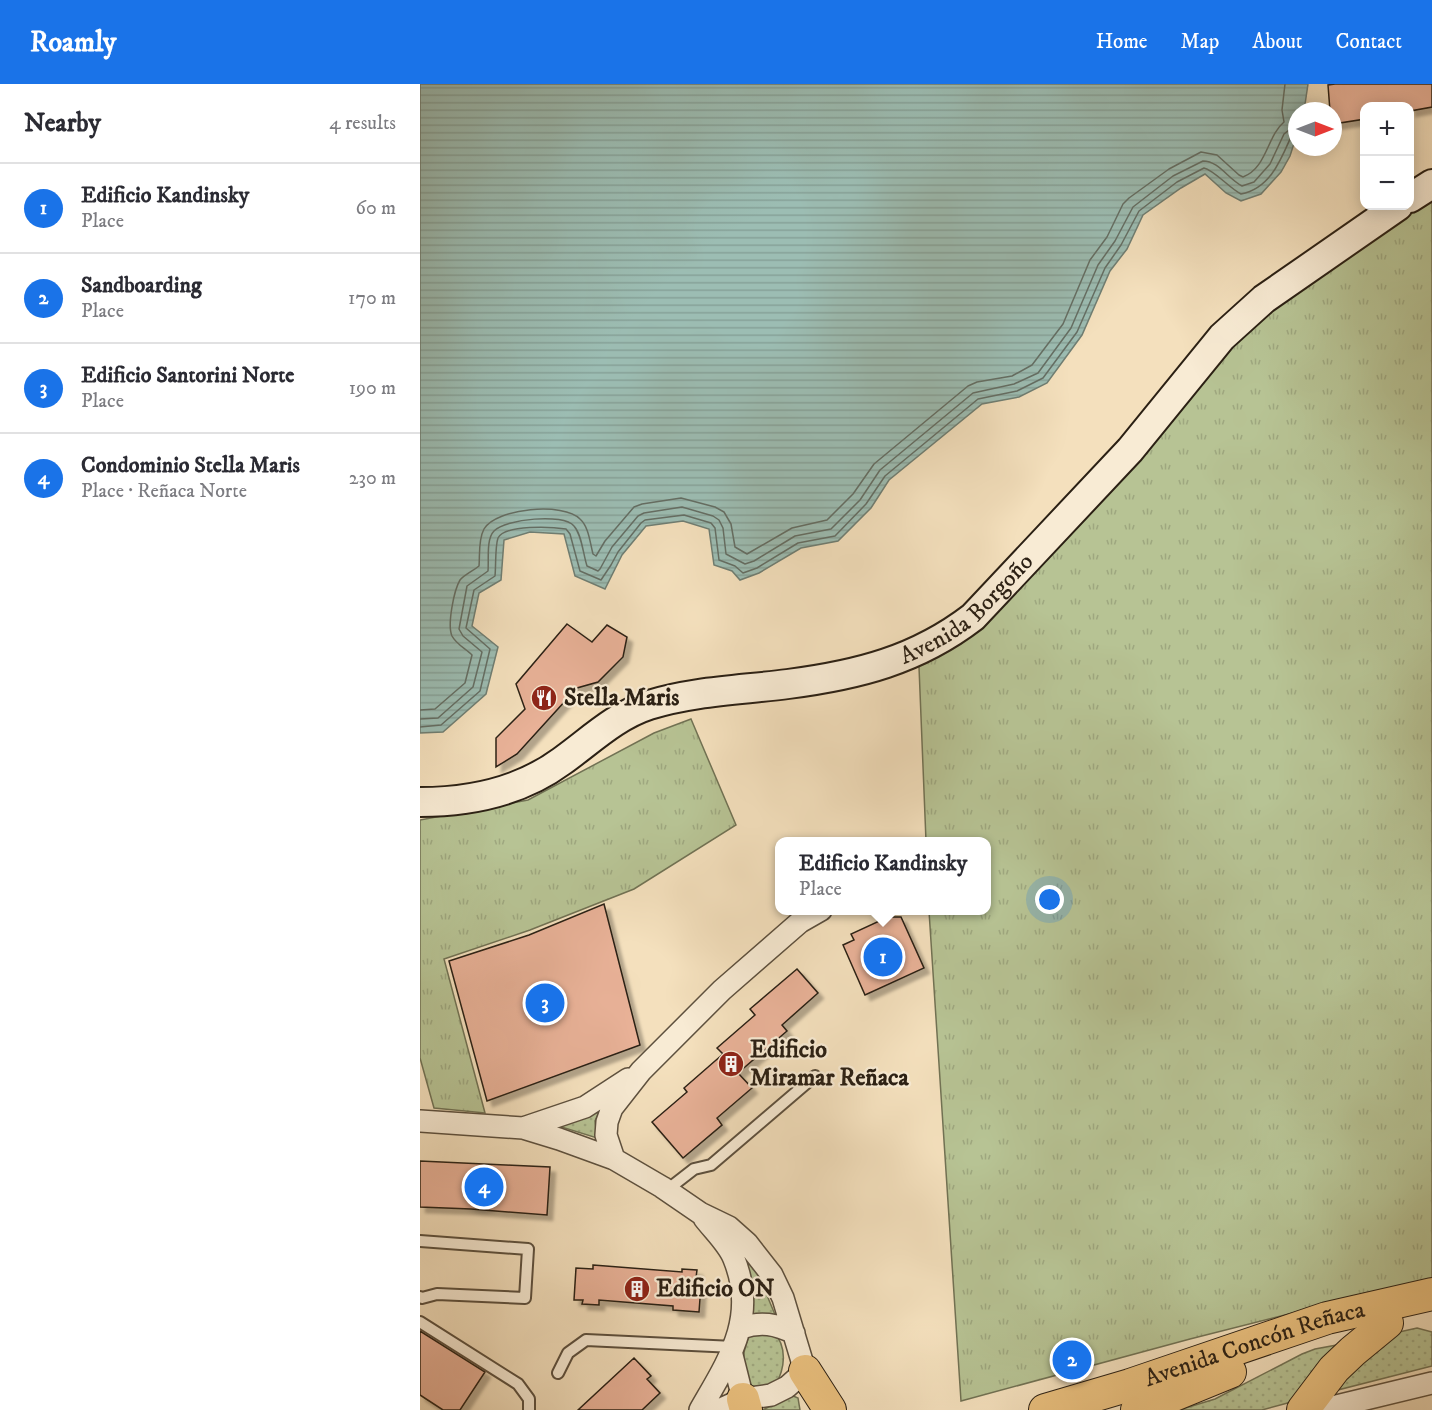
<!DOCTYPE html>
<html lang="en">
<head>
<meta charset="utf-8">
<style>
	body { margin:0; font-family:"IM FELL DW Pica",serif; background:#f2f2f3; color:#2b2b33 }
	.controls { position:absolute; right:18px; top:18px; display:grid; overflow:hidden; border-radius:12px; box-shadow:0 3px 15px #0003 }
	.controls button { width:54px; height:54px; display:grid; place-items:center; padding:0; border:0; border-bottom:2px solid #e1e1e2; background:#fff; color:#2b2b33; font:30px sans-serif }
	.compass { position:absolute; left:868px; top:18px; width:54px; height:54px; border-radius:50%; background:#fff; box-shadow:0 3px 15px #0003; rotate:90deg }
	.you { position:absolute; left:630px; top:816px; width:21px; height:21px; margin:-15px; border:4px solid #fff; border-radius:50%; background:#1a73e8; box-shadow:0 0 0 9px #1a73e833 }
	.badge { display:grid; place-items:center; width:39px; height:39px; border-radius:50%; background:#1a73e8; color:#fff; font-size:20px; font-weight:700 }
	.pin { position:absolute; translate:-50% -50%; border:3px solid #fff; box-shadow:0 2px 6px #0006 }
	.popup { position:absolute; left:355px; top:753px; width:216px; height:78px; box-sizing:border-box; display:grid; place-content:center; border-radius:12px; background:#fff; filter:drop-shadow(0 2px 4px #0005); font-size:20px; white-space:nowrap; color:#7c7c81 }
	.popup b { font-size:22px; color:#2b2b33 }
	.popup::after { content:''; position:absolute; left:50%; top:100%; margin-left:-12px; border:12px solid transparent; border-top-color:#fff }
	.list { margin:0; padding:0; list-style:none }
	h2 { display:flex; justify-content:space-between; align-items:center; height:78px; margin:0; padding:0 24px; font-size:26px }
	h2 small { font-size:20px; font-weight:400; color:#7c7c81 }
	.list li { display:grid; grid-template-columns:39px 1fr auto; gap:18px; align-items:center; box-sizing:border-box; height:90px; padding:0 24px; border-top:2px solid #e1e1e2 }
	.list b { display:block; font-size:22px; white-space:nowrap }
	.list p { margin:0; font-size:20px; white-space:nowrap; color:#7c7c81 }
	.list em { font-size:20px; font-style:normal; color:#7c7c81 }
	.map { position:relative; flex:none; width:1012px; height:1326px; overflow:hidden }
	header { display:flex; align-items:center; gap:36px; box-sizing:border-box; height:84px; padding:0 30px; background:#1a73e8; color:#fff }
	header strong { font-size:28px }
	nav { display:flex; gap:33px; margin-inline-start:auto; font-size:21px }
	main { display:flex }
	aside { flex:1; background:#fff }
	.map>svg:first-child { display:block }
</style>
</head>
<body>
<header>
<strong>Roamly</strong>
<nav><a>Home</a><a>Map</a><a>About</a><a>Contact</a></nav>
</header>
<main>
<aside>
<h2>Nearby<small>4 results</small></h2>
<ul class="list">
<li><span class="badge">1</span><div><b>Edificio Kandinsky</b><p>Place</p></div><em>60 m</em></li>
<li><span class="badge">2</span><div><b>Sandboarding</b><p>Place</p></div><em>170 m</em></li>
<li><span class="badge">3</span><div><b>Edificio Santorini Norte</b><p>Place</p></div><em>190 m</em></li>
<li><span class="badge">4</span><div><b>Condominio Stella Maris</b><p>Place · Reñaca Norte</p></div><em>230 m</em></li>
</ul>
</aside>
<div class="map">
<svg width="1012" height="1326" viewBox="0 0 1012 1326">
	<defs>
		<pattern id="grass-dots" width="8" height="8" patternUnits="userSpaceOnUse" patternTransform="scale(1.5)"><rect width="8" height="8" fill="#b7c394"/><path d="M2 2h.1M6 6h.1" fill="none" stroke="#9ea77f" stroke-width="1.8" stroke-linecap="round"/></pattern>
		<pattern id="park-tufts" width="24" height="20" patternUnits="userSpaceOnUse" patternTransform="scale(1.5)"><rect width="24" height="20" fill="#b7c394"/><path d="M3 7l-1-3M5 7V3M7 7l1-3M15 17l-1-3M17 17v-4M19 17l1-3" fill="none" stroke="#9ea77f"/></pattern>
		<pattern id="water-rules" width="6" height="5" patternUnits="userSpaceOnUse" patternTransform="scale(1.5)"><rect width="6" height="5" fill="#9cbdb3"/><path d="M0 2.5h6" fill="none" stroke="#87a299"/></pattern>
		<filter id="shadow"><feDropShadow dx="5.5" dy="5.5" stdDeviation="1.5" flood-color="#0004"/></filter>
	</defs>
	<rect width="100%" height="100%" fill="#f4e0bd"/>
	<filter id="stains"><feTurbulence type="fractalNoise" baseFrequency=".00333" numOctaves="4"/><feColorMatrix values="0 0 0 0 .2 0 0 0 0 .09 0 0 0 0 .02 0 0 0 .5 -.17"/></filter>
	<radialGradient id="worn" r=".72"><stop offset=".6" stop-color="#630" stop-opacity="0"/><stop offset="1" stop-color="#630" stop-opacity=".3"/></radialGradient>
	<path fill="url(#grass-dots)" stroke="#717254" stroke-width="1.5" d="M 183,1020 L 175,1037 L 177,1054 L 135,1041 Z
		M 321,1168 L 336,1185 L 356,1233 L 326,1234 Z
		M 997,1244 L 1012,1248 L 1012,1282 L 902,1310 L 957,1253 Z
		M 353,1247 C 368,1263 365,1285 355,1302 L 332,1305 C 322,1286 320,1266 332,1248 Z
		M 928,1259 L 875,1317 L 842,1326 L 759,1326 L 795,1315 L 882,1270 L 895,1265 Z
		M 371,1311 L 378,1314 L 380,1326 L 343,1326 Z"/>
	<path fill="url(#park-tufts)" stroke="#717254" stroke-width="1.5" d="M 1012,91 L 1012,1194 L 770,1255 L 541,1317 L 509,827 L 566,826 L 566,758 L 506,757 L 498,558 L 550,517 L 703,359 L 774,267 Z
		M 271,635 L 316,741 L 214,805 L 110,846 L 24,875 L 65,1029 L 14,1024 L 0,974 L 0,736 L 108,716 L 234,649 Z"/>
	<path fill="url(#water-rules)" stroke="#6f7e73" stroke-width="1.5" d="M 0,0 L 888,0 L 884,27 L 877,27 L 877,50 L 870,72 L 861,88 L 841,110 L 821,117 L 806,109 L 785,90 L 761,104 L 723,131 L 707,165 L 690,187 L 662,251 L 627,299 L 599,313 L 562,320 L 469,396 L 451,424 L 418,457 L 381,464 L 339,489 L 320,496 L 312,487 L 294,481 L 289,445 L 263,437 L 226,442 L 202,471 L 185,505 L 155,492 L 144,450 L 110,448 L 84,456 L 81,496 L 59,509 L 52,542 L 78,563 L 66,610 L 23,648 L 0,649 Z"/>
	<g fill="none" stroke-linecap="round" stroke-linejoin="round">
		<path stroke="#646e64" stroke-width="1.5" d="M 0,626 L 15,625 L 45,599 L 52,571 C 46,565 36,560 32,552 C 27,541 34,506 40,496 C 45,490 53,487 59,482 C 60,471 58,456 64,445 C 76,424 144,418 160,435 C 169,443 170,459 173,470 L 176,472 L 185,457 L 214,423 L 222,420 L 261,414 L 295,423 L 304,428 L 311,440 L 315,463 L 327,470 L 372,444 L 407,436 L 433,410 L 454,380 L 548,302 L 557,298 L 592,292 L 612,281 L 643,240 L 670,176 L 687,153 L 703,120 L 709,114 L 749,85 L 781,68 L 797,71 L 819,91 L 823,93 C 847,84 847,52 864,38 L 862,26 L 865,0
			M 0,635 L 18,634 L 53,603 L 62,568 L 43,552 L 39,545 L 47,502 L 68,487 C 69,476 66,455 74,447 C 86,435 143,429 154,442 C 162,451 163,470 167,482 L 178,487 L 180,485 L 192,463 L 218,432 L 224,429 L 262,423 L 293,432 L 299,436 L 303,444 L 306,470 L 325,480 L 334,477 L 375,452 L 411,445 L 440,416 L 460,386 L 553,309 L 594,300 L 618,289 L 651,244 L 678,181 L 695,157 L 713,123 L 753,92 L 783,77 C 799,77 808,95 822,102 L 834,98 L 850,80 L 864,50 L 869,46 L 877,44
			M 0,643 L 21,641 L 60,607 L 70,565 L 46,544 L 54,506 L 75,492 C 76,483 75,462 78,454 C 85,440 133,443 146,445 L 150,450 L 160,487 L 181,496 L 191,481 L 198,468 L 221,439 L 225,436 L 264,431 L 291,439 L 295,444 L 299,476 L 315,482 L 323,489 L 337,484 L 378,459 L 415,452 L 446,420 L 465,392 L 558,315 L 597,307 L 623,294 L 657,248 L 685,184 L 701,161 L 719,127 L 757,98 L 784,84 C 794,86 809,104 821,110 C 849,105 860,78 870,55 L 877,52"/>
	</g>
	<path fill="#e8b197" stroke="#2b2014" stroke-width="1.5" filter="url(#shadow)" d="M 915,0 L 1012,0 L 1012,23 L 990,27 L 990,22 L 945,22 L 945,35 L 913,40 L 913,27 L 910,27 L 908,1 Z
		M 147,540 L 172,558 L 187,541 L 207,553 L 203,573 L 178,598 L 157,604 L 97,670 L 76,683 L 76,654 L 105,625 L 96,600 Z
		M 184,820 L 220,961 L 67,1017 L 29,877 L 109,851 Z
		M 468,833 L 481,833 L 504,884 L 445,911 L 423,861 L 434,856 L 431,850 Z
		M 377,885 L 398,909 L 362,941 L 367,947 L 318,989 L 332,1004 L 297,1034 L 302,1041 L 263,1074 L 232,1038 L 267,1008 L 264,1004 L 303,970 L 297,964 L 335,931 L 330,925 Z
		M 0,1077 L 130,1083 L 127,1131 L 51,1125 L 0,1123 Z
		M 173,1181 L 262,1188 L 262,1185 L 277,1186 L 275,1201 L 281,1201 L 279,1228 L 253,1226 L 253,1222 L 179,1216 L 179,1221 L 162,1220 L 163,1216 L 154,1216 L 156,1184 L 173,1185 Z
		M 0,1247 L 65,1288 L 40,1326 L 23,1326 L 0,1311 Z
		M 214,1274 L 231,1292 L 227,1295 L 240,1309 L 222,1326 L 158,1326 Z"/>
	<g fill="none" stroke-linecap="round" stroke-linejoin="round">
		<g stroke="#5d503e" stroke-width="14">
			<path id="lane" d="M 247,1106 L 274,1085 L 291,1081 L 395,992
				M 0,1157 L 108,1165 L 105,1214 L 17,1210 L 2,1214 L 0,1213
				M 0,1238 L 98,1300 L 109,1315 L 109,1326
				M 138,1289 L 148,1269 L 166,1256 L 314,1263"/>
		</g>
		<g stroke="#5d503e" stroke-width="24">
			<path id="street" d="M 0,1037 L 103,1044 L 139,1055 L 194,1075 L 242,1103 L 280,1129 L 309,1143 L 327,1159 L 352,1191 L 363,1214 L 385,1287 L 367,1303 L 351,1311 L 323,1315 L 299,1326
				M 103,1044 L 165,1023 L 208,995
				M 194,1075 L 186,1051 L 187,1038 L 192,1024 L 221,987 L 302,906 L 380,838 L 401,826
				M 321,1244 C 341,1237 356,1240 374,1249
				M 312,1271 L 323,1315
				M 280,1326 C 308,1277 338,1234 314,1175 C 309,1161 294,1147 284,1134
				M 900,1326 L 1012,1299"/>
		</g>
		<g stroke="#2b2014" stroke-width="32">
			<g id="secondary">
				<path d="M 990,114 L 1012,100"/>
				<path id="s1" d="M 0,718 C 51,718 100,708 142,677 C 170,657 195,632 229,621 C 274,607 322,606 368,600 C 438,591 497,576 553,533 L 710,366 L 802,253 L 844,215 L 978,122"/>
			</g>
		</g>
		<g stroke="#2b2014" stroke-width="34">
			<g id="primary">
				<path d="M 385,1287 L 410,1326"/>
				<path d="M 323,1315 L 326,1326"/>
				<path id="s2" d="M 625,1326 L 710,1301 L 907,1234 L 1012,1210"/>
				<path d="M 717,1326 L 810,1288"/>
				<path d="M 883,1326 L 914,1285 L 933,1267 L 967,1239"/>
			</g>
		</g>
		<use href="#lane" stroke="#f8ebd4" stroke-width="10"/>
		<use href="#street" stroke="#f8ebd4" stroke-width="21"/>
		<use href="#secondary" stroke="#f8ebd4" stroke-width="28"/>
		<use href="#primary" stroke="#eac07e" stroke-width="32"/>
	</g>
	<defs>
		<g id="restaurant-disc" transform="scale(1.35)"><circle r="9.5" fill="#8f2418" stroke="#f8ebd4"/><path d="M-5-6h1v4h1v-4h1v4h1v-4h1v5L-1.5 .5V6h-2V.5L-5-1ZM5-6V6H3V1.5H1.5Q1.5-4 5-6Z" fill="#fff"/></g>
		<g id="building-disc" transform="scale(1.35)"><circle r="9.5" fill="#8f2418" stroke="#f8ebd4"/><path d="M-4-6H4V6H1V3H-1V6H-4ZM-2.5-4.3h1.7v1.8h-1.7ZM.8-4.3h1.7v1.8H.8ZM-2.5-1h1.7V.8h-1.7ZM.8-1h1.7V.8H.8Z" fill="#fff"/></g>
	</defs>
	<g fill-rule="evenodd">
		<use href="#restaurant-disc" x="124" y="614"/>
		<use href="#building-disc" x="311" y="980"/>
		<use href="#building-disc" x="217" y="1205"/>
	</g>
	<g text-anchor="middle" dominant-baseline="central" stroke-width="4.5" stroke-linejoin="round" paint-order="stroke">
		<g font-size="24" fill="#2b2014" stroke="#f8ebd4">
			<text stroke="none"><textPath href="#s1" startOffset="594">Avenida Borgoño</textPath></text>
			<text stroke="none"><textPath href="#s2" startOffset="220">Avenida Concón Reñaca</textPath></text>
		</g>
		<g font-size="24" font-weight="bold" fill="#2b2014" stroke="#f8ebd4" text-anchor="start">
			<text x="144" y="614">Stella Maris</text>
			<text x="330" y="966">Edificio<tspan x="330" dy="28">Miramar Reñaca</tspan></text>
			<text x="236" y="1205">Edificio ON</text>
		</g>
	</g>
	<rect width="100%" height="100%" filter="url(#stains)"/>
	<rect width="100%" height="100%" fill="url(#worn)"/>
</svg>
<div class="controls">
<button>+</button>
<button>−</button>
</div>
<svg class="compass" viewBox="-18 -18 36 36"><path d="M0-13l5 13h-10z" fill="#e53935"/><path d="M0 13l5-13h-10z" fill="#7c7c81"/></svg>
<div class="you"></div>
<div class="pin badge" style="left:463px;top:873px">1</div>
<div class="popup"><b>Edificio Kandinsky</b>Place</div>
<div class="pin badge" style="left:652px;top:1276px">2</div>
<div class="pin badge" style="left:125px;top:919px">3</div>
<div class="pin badge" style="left:64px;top:1103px">4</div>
</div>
</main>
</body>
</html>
